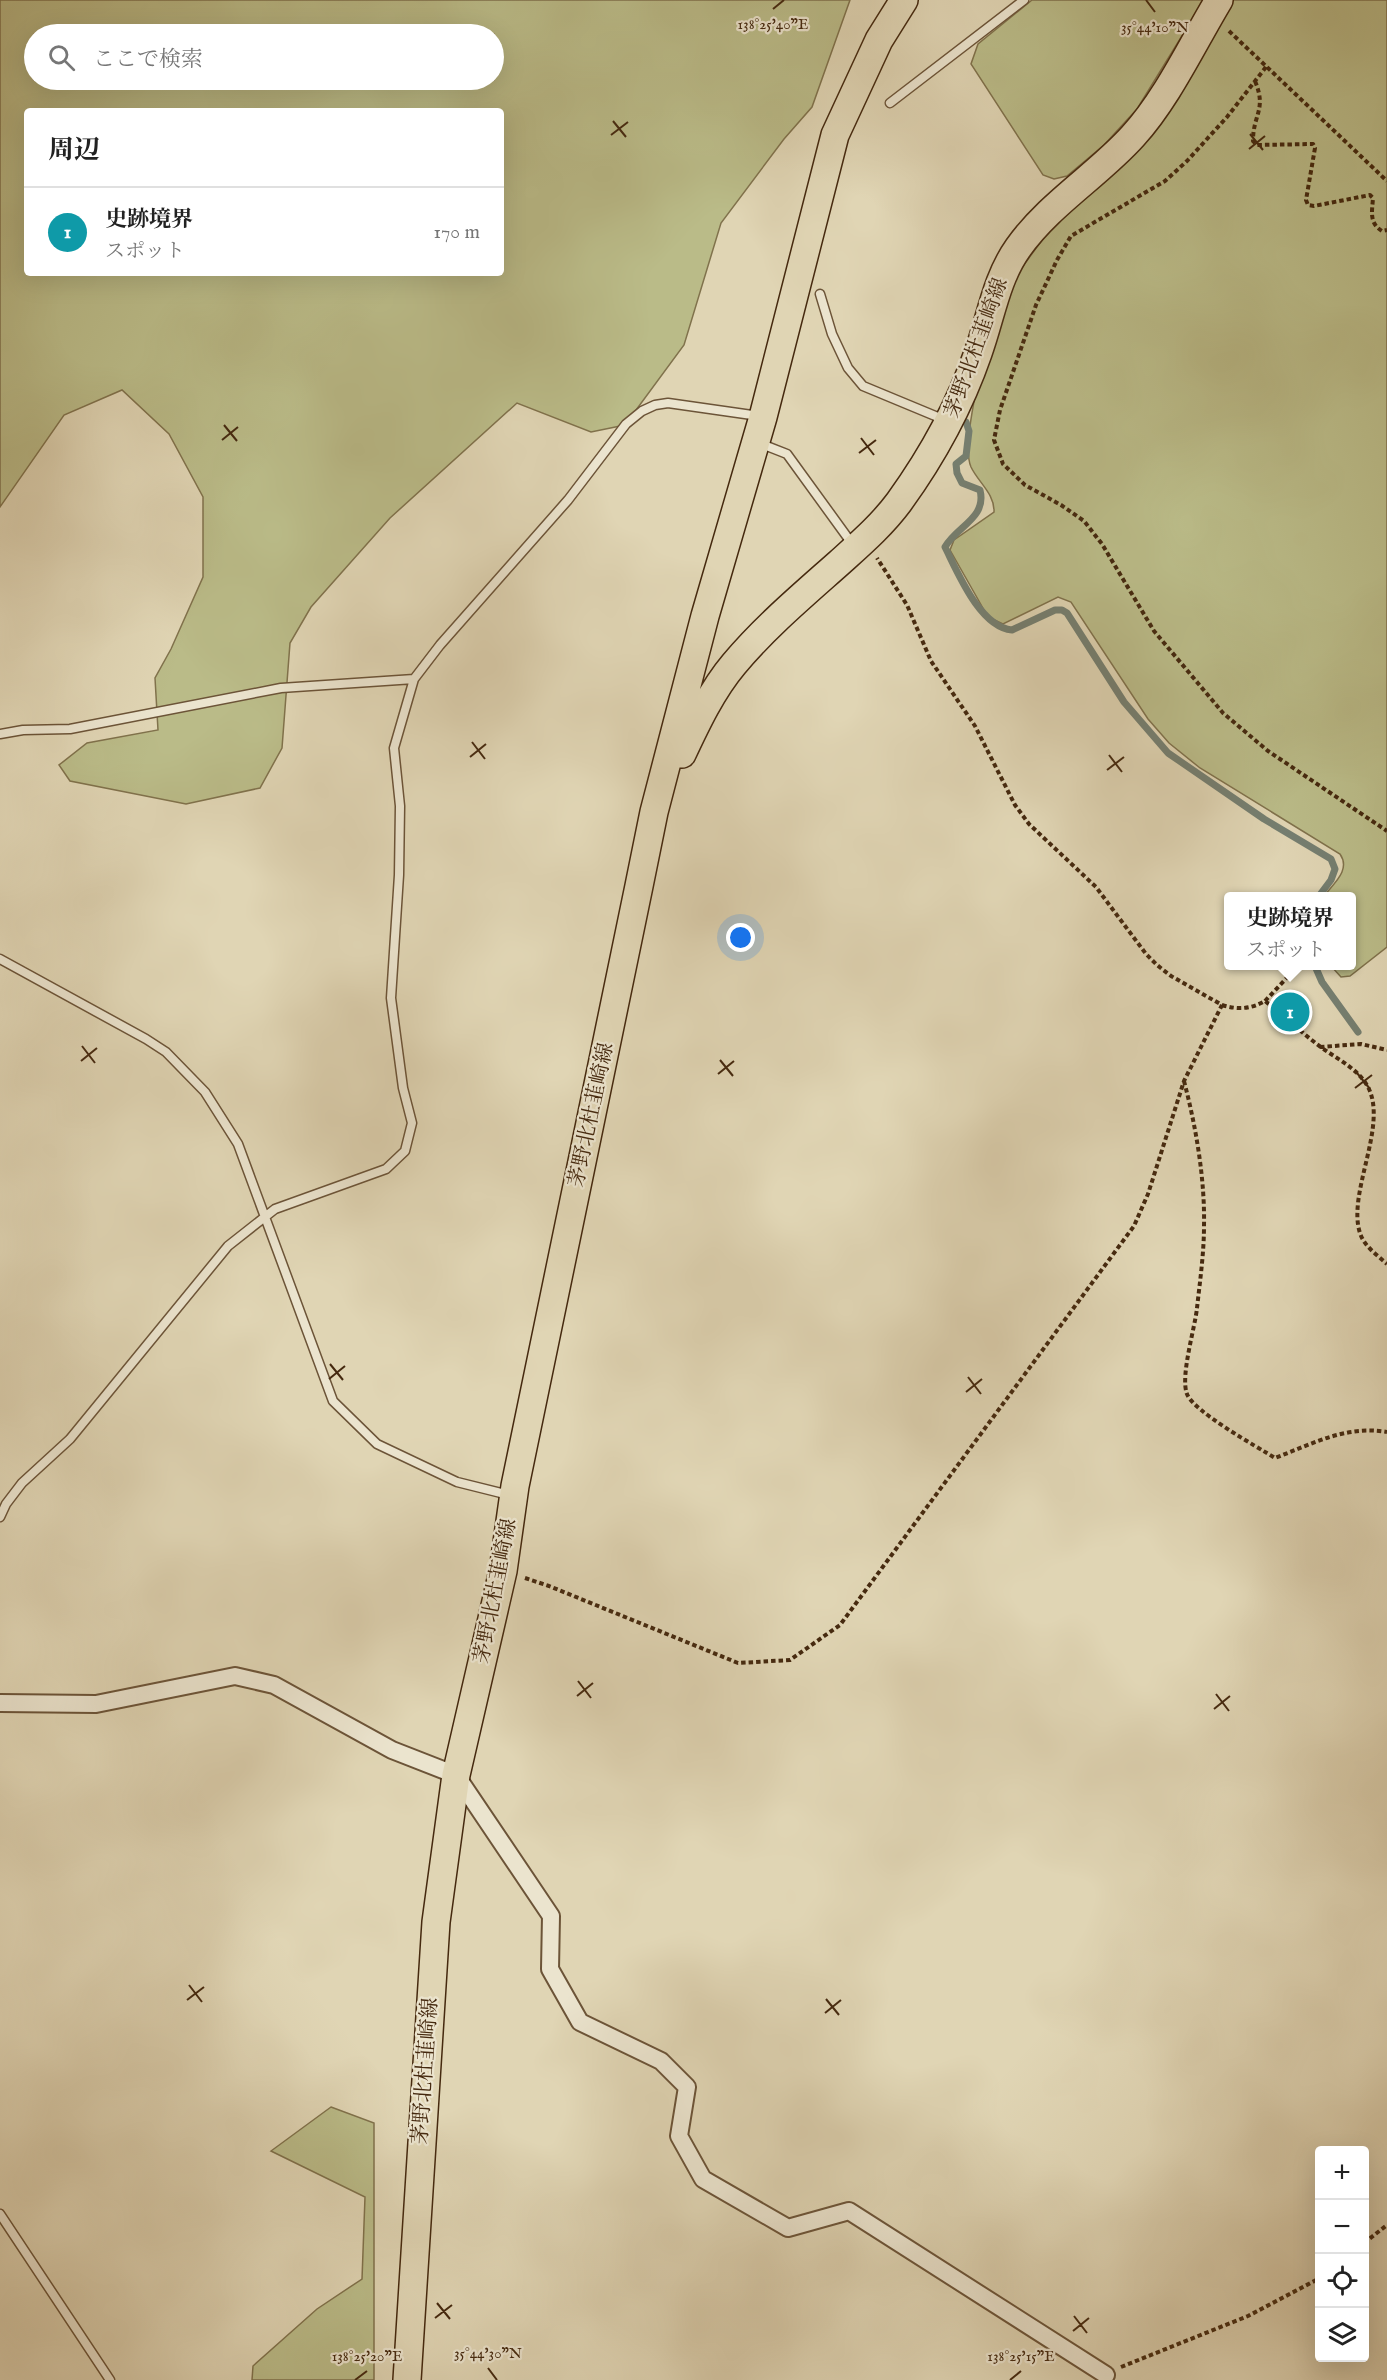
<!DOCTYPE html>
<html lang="ja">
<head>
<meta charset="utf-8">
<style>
	body { margin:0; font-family:"IM FELL English","Noto Serif JP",serif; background:#f6f6f6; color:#222 }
	.controls { position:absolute; right:18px; bottom:18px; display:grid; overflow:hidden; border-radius:6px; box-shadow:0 6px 24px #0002 }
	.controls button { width:54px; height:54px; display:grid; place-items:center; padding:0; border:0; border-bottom:2px solid #e0e0e0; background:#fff; color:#222; font:30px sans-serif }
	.you { position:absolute; left:741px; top:938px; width:21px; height:21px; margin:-15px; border:4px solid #fff; border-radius:50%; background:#1a73e8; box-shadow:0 0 0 9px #1a73e833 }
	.badge { display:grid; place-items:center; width:39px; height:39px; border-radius:50%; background:#d93025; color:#fff; font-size:20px; font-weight:700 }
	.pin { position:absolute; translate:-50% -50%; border:3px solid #fff; box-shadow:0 2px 6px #0006 }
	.popup { position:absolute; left:1224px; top:892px; width:132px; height:78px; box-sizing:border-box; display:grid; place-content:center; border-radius:6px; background:#fff; filter:drop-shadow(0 2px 4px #0005); font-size:20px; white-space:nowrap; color:#767676 }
	.popup b { font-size:22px; color:#222 }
	.popup::after { content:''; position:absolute; left:50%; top:100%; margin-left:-12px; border:12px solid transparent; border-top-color:#fff }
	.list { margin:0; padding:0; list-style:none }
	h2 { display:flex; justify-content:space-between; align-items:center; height:78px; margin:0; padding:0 24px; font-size:26px }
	h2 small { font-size:20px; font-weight:400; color:#767676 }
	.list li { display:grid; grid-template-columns:39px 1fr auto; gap:18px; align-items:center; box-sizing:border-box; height:90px; padding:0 24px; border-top:2px solid #e0e0e0 }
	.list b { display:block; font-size:22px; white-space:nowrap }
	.list p { margin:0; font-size:20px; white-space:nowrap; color:#767676 }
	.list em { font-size:20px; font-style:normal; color:#767676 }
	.icon { flex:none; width:33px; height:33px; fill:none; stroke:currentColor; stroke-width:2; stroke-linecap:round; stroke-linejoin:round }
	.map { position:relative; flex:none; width:1387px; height:2380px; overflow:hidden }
	.search { position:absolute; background:#fff; box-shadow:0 6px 24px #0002; left:24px; top:24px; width:480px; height:66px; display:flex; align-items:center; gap:15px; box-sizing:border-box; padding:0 21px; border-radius:33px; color:#767676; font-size:22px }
	.panel { position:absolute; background:#fff; box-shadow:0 6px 24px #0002; left:24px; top:108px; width:480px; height:168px; border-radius:6px }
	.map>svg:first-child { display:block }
</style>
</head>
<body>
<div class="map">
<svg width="1387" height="2380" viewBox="0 0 1387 2380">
	<rect width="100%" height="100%" fill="#e0d5b4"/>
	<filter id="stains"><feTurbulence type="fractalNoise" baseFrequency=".00333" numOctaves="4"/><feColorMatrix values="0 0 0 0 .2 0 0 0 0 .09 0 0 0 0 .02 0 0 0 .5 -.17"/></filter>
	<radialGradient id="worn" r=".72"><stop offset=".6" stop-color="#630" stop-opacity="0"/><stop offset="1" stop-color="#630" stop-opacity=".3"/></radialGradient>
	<path fill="#babb88" stroke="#80724c" stroke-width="1.5" fill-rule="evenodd" d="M 0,0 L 850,0 L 812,107 L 784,139 L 721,223 L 684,345 L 625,425 L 591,432 L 517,403 L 390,518 L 311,607 L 290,643 L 282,748 L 260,788 L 186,804 L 70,781 L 59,765 L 87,743 L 158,730 L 155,678 L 171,649 L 203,577 L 203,497 L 169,434 L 122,390 L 64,415 L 0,507 ZM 34,34 L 494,34 L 494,80 L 34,80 ZM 27,111 L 501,111 L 501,273 L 27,273 Z
		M 1032,0 L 1204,0 L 1137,109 L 1104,145 L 1067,176 L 1054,179 L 1043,175 L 971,64 L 978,44 Z
		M 1232,0 L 1387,0 L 1387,947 L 1350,976 L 1341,977 L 1331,966 L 1352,966 L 1352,896 L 1324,896 C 1334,883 1351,870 1340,854 L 1200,768 L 1169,743 L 1148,719 L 1071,602 L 1058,597 L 1003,624 L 988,617 L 950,550 L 954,540 L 994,512 C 995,494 978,482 971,467 C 964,451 972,413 975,396 L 1015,277 L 1045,236 L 1146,138 Z
		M 331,2107 L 374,2123 L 374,2380 L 252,2380 L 253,2366 L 317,2309 L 362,2279 L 365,2197 L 271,2151 Z"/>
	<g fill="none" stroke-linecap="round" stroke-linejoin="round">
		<path stroke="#757f71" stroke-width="7" d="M 966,422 L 969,431 L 966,456 L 956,464 L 957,473 L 962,483 L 980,490 C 987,518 957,526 945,547 C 958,573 980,627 1012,630 L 1055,610 L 1062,610 L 1067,613 L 1124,702 L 1168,753 L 1264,819 L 1331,859 L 1335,869 L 1331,880 L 1319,896
			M 1315,966 L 1322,982 L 1358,1032"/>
		<g stroke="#6c5438" stroke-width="11">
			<path id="service" d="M 890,103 L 1024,0
				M 820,294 L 832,334 L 848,368 L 863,386 L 945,420
				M 759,443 L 787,454 L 853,545
				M 0,734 L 23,730 L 70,729 L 281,688 L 414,679 L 440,645 L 568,500 L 626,424 L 642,411 L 655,405 L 668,403 L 759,416
				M 0,959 L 146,1039 L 166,1052 L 205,1092 L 238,1144 L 333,1401 L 377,1444 L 457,1482 L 509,1495
				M 0,1517 L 6,1504 L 22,1483 L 70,1439 L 228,1246 L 275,1209 L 386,1169 L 405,1151 L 412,1123 L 403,1088 L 391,998 L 399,875 L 400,806 L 394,748 L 414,679
				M 0,2214 L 110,2380"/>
		</g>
		<g stroke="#6c5438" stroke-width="20">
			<path id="minor" d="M 0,1703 L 96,1704 L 235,1676 L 274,1685 L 392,1750 L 456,1775 L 551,1916 L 550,1969 L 580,2022 L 661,2061 L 687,2087 L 679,2136 L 703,2179 L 788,2228 L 849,2211 L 1106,2375"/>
		</g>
		<g stroke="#45290f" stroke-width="30">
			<path id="primary" d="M 682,754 C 696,724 712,690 734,664 C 765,627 803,595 839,563 C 860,544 882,525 899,502 C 933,455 959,408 978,353 C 991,317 996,279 1018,248 C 1049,204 1098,175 1133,136 C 1167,99 1193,43 1219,0
				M 407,2380 L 436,1922 L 456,1775 L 503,1571 L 515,1486 L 639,886 L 654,812 L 705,616 L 763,417 L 835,135 L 879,40 L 904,0"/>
		</g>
		<path stroke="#45290f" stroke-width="4" stroke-dasharray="4.5 3" stroke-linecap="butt" d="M 1229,31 L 1387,181
			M 1266,67 L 1227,117 L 1187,161 L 1165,181 L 1071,236 L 1057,260 L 1036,305 L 1000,410 L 994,440 L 1003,464 L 1025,485 L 1061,505 L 1084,521 L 1102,544 L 1154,631 L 1223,713 L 1268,751 L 1387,831
			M 1255,81 C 1267,110 1253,114 1253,141 L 1257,145 L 1313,144 L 1315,148 L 1306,200 L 1308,205 L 1314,206 L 1370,195 L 1373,198 C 1372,212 1369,223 1382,231 L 1387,230
			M 1265,1001 L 1298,966
			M 1222,1005 C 1238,1010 1251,1009 1265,1001 C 1284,1016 1302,1033 1322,1048 C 1339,1060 1360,1070 1369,1089 C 1387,1128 1347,1194 1360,1233 C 1364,1246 1377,1255 1387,1264
			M 1320,1047 L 1361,1044 L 1387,1050
			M 1184,1081 C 1196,1127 1205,1179 1204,1226 C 1204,1253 1200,1281 1197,1308 C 1195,1328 1180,1376 1187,1394 C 1194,1412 1256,1446 1275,1458 C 1312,1444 1346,1425 1387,1432
			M 525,1578 L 549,1586 L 738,1663 L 790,1660 L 840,1625 L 1134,1226 L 1148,1194 L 1184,1081 L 1222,1005 L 1171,976 L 1157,965 L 1146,954 L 1096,887 L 1029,824 L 1015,805 L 975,726 L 931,661 L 907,605 L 877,558
			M 1364,2243 L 1387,2225
			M 1121,2367 L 1248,2316 L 1320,2278"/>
		<use href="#service" stroke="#ebe4ce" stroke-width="8"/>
		<use href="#minor" stroke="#ebe4ce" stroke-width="16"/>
		<use href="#primary" stroke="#e0d5b4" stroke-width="27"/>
	</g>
	<path fill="none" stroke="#45290f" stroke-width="2" d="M 1146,0 L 1155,12M 773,9 L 784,0M 613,121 L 626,137M 1250,134 L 1263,150M 611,135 L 628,122M 1249,149 L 1265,136M 224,425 L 237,441M 861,438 L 874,455M 222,440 L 238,427M 859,453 L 876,440M 472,742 L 485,759M 1109,755 L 1122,772M 470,757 L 486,744M 1107,770 L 1124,757M 82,1046 L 95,1063M 720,1060 L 733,1076M 81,1061 L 97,1048M 1357,1073 L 1370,1089M 718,1074 L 734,1061M 1355,1088 L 1372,1075M 330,1364 L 343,1380M 968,1377 L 981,1394M 329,1379 L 345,1366M 966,1392 L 982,1379M 578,1681 L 591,1698M 1216,1694 L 1229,1711M 577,1696 L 593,1683M 1214,1709 L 1230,1696M 189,1985 L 202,2002M 826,1999 L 839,2015M 187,2000 L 204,1987M 825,2013 L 841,2000M 437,2303 L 450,2319M 1074,2316 L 1087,2333M 435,2318 L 452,2305M 1073,2331 L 1089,2318M 488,2368 L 497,2380M 355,2380 L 367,2371M 1010,2380 L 1021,2371"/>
	<g text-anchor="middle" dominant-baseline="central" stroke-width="4.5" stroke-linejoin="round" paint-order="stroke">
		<g font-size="21" fill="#45290f" stroke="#ebe4ce">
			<text transform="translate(977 348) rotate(-70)">茅野北杜韮崎線</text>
			<text transform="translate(592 1115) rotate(-78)">茅野北杜韮崎線</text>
			<text transform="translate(496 1591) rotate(-79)">茅野北杜韮崎線</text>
			<text transform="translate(426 2071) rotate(-86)">茅野北杜韮崎線</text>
		</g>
	</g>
	<g font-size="15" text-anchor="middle" fill="#45290f" stroke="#ebe4ce" stroke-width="4.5" stroke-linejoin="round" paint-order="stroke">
		<text x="773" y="29">138°25'40"E</text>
		<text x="1155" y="32">35°44'10"N</text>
		<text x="488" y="2358">35°44'30"N</text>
		<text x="367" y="2361">138°25'20"E</text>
		<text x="1021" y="2361">138°25'15"E</text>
	</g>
	<rect width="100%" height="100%" filter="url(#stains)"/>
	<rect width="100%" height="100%" fill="url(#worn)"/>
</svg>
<div class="controls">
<button>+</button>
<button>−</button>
<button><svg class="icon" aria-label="locate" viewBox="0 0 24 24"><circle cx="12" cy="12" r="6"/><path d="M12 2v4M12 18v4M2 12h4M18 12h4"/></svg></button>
<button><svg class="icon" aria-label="layers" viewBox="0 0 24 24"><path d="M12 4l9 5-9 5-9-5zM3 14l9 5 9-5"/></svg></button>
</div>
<div class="you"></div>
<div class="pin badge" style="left:1290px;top:1012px;background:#0f9aa8">1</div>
<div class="popup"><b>史跡境界</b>スポット</div>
<div class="search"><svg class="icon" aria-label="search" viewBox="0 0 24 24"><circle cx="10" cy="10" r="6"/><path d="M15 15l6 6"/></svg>ここで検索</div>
<section class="panel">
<h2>周辺<small></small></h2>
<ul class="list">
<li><span class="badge" style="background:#0f9aa8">1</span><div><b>史跡境界</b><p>スポット</p></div><em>170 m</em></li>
</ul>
</section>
</div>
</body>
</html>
